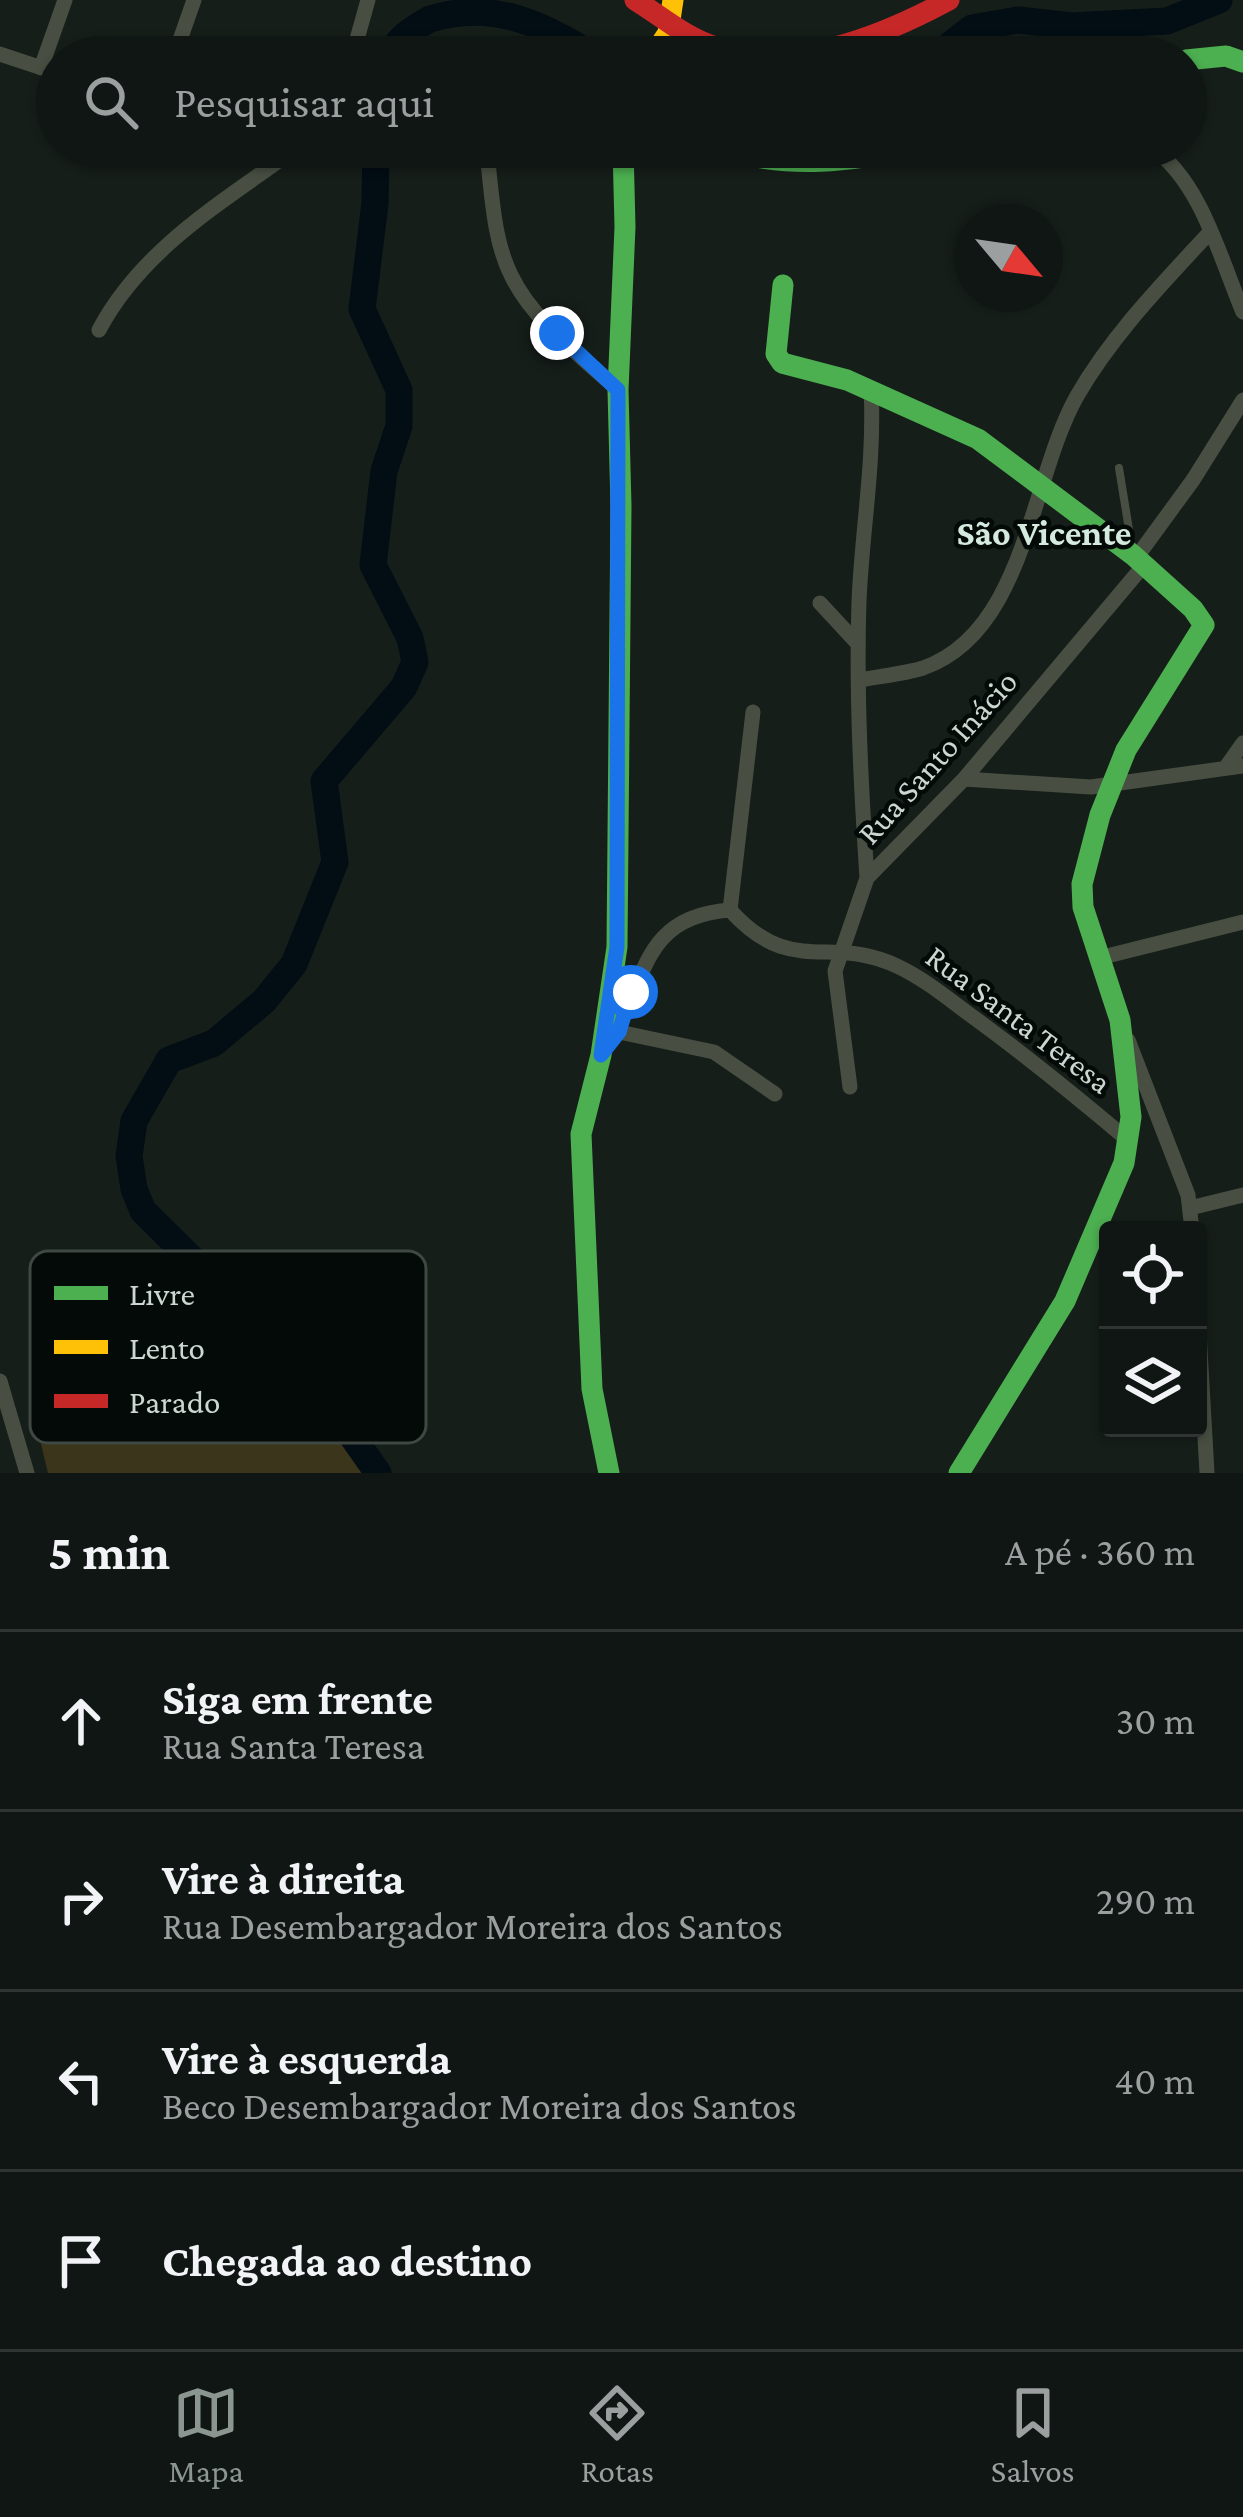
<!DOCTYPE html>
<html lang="pt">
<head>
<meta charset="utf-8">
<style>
	body { margin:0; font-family:"Crimson Pro",serif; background:#1e2322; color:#f1f3f6 }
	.controls { position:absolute; right:36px; bottom:36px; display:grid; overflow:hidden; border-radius:12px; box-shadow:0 3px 9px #0004 }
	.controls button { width:108px; height:108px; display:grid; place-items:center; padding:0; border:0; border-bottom:3px solid #303534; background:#101614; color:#f1f3f6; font:60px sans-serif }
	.compass { position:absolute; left:955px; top:204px; width:108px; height:108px; border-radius:50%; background:#101614; box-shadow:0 3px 9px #0004; rotate:119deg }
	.stop { position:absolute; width:36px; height:36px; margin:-27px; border:9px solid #1a73e8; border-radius:50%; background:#fff }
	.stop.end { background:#1a73e8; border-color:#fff; box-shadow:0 3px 12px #0008 }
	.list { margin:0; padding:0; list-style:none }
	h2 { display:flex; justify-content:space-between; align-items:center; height:156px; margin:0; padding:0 48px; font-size:51px }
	h2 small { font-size:39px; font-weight:400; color:#9c9fa0 }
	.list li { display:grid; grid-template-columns:78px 1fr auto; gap:36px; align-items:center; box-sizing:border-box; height:180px; padding:0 48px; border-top:3px solid #303534 }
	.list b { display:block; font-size:45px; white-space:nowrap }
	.list p { margin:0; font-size:39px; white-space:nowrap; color:#9c9fa0 }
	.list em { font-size:39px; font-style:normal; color:#9c9fa0 }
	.icon { flex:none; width:66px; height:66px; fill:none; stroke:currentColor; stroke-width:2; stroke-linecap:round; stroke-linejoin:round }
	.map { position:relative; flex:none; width:1243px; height:1473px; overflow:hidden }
	.search { position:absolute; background:#101614; box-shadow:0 3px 9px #0004; left:36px; right:36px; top:36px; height:132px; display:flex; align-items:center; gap:30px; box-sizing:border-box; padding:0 42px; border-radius:66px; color:#9c9fa0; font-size:45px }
	.sheet { height:876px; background:#101614 }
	nav { display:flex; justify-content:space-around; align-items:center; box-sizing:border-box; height:168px; border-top:3px solid #303534; background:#101614; font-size:33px; color:#9c9fa0 }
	nav a { display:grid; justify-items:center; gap:6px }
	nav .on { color:#8c9691 }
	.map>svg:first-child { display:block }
</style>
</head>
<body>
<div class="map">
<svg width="1243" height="1473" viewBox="0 0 1243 1473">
	<rect width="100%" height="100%" fill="#161e1a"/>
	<path fill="#3b351b" d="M 232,1380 L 333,1428 L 364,1473 L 48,1473 L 40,1440 Z"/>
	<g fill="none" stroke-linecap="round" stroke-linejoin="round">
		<path stroke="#020d14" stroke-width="27" d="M 389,57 C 398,38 412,29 430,19 C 492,0 542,23 595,57
			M 935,57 L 972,28 L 1018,20 L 1072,26 L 1167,21 L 1219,0
			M 376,147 L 375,203 L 362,309 L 399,390 L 399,426 L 384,471 L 373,565 L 410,638 L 415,662 L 404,687 L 324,781 L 335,862 L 294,964 L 264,1001 L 214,1043 L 169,1060 L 134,1121 L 129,1156 L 134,1189 L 143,1211 L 201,1268 L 226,1302 L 248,1378 L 340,1419 L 378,1473"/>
		<path stroke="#484f42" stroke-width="8" d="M 1119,468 L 1132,548"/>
		<path stroke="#484f42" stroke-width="15" d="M 0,54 L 57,73
			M 174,57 L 194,0
			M 352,57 L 368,0
			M 41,68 L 65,0
			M 486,147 C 492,188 492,237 511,275 C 533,321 581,356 618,390
			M 1151,147 C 1201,181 1220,258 1243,312
			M 99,330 C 143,247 225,201 298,147
			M 1136,558 L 1193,480 L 1243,400
			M 820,603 L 858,644
			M 860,680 C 880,676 904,674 923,668 C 1026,632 1030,479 1077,396 C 1112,335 1163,283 1210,232
			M 1226,767 L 1243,743
			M 964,779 L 1091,787 L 1243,766
			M 867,878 C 861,786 856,693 859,601 C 862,530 875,461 871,389
			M 730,910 L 753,712
			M 1099,958 L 1243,922
			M 619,1032 L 714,1052 L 775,1094
			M 1128,1040 L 1188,1195 L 1192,1230
			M 603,1052 C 648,995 632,917 730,910 C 792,979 830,933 899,967 C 924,979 946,997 969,1014 C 1024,1054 1077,1097 1129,1141
			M 850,1087 L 835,971 L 867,878 L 964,779 L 1144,565
			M 1190,1208 L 1243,1195
			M 1198,1314 L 1207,1473
			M 0,1381 L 27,1473"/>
		<path stroke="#4caf50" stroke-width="21" d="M 1186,60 L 1226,56 L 1243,62
			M 716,147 C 788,171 853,161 926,147
			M 783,285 L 776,354 L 782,363 L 847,380 L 978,439 L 1133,555 L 1193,609 L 1204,625 L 1126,750 L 1100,815 L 1082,884 L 1083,907 L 1120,1020 L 1131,1117 L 1124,1163 L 1065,1301 L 959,1473
			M 609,1473 L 592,1389 L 581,1134 L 601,1055 L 617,947 L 621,506 L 618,390 L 625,227 L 623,147"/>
		<path stroke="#ffc107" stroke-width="21" d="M 652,57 L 668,33 L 673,0"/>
		<path stroke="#c62828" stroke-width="21" d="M 635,0 C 661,16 686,38 716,47 C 795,72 880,37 949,0"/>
	</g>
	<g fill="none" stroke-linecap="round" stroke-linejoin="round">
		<path stroke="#1a73e8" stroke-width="15" d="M 557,333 L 618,390 L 617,947 L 601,1055 L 619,1032 L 631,992"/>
	</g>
	<g text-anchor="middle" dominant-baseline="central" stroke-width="9" stroke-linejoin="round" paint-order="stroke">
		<g font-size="33" fill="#ccd7d1" stroke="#040a07">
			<text transform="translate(937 757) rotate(-48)">Rua Santo Inácio</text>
			<text transform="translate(1019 1019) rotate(37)">Rua Santa Teresa</text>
		</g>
		<g font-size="36" font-weight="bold" fill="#d5eade" stroke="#040a07">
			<text x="1044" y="533">São Vicente</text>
		</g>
	</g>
	<rect x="30" y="1251" width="396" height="192" rx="18" fill="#040a07" stroke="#404844" stroke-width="3"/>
	<rect x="54" y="1286" width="54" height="14" fill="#4caf50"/>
	<rect x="54" y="1340" width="54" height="14" fill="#ffc107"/>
	<rect x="54" y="1394" width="54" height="14" fill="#c62828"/>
	<g font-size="33" fill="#ccd7d1">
		<text x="129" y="1305">Livre</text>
		<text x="129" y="1359">Lento</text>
		<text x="129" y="1413">Parado</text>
	</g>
</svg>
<div class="controls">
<button><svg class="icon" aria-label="locate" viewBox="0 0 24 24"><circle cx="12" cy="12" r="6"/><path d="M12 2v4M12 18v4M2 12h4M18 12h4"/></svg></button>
<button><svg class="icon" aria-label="layers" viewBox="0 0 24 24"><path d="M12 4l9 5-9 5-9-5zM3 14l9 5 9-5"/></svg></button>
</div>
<svg class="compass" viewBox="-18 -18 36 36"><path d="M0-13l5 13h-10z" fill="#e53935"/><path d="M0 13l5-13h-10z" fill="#9c9fa0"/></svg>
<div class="stop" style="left:631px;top:992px"></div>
<div class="stop end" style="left:557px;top:333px"></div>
<div class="search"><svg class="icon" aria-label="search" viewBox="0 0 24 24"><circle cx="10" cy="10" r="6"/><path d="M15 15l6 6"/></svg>Pesquisar aqui</div>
</div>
<section class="sheet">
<h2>5 min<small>A pé · 360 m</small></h2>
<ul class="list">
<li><svg class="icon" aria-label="ahead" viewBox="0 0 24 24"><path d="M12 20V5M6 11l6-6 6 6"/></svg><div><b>Siga em frente</b><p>Rua Santa Teresa</p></div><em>30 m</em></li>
<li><svg class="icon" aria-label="right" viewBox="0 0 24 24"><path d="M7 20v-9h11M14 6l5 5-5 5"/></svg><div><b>Vire à direita</b><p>Rua Desembargador Moreira dos Santos</p></div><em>290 m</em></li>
<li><svg class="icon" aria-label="left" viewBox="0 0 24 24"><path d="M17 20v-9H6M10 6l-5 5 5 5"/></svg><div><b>Vire à esquerda</b><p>Beco Desembargador Moreira dos Santos</p></div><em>40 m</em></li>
<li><svg class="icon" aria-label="arrive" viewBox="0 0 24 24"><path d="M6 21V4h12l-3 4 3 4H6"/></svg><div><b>Chegada ao destino</b></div></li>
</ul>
</section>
<nav>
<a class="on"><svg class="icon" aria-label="map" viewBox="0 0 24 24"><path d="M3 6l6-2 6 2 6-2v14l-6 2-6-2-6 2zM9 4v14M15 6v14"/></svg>Mapa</a>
<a><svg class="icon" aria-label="directions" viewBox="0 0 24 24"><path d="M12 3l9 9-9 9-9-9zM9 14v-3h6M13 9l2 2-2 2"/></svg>Rotas</a>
<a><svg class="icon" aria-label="saved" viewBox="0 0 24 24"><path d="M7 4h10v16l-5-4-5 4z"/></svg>Salvos</a>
</nav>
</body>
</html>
